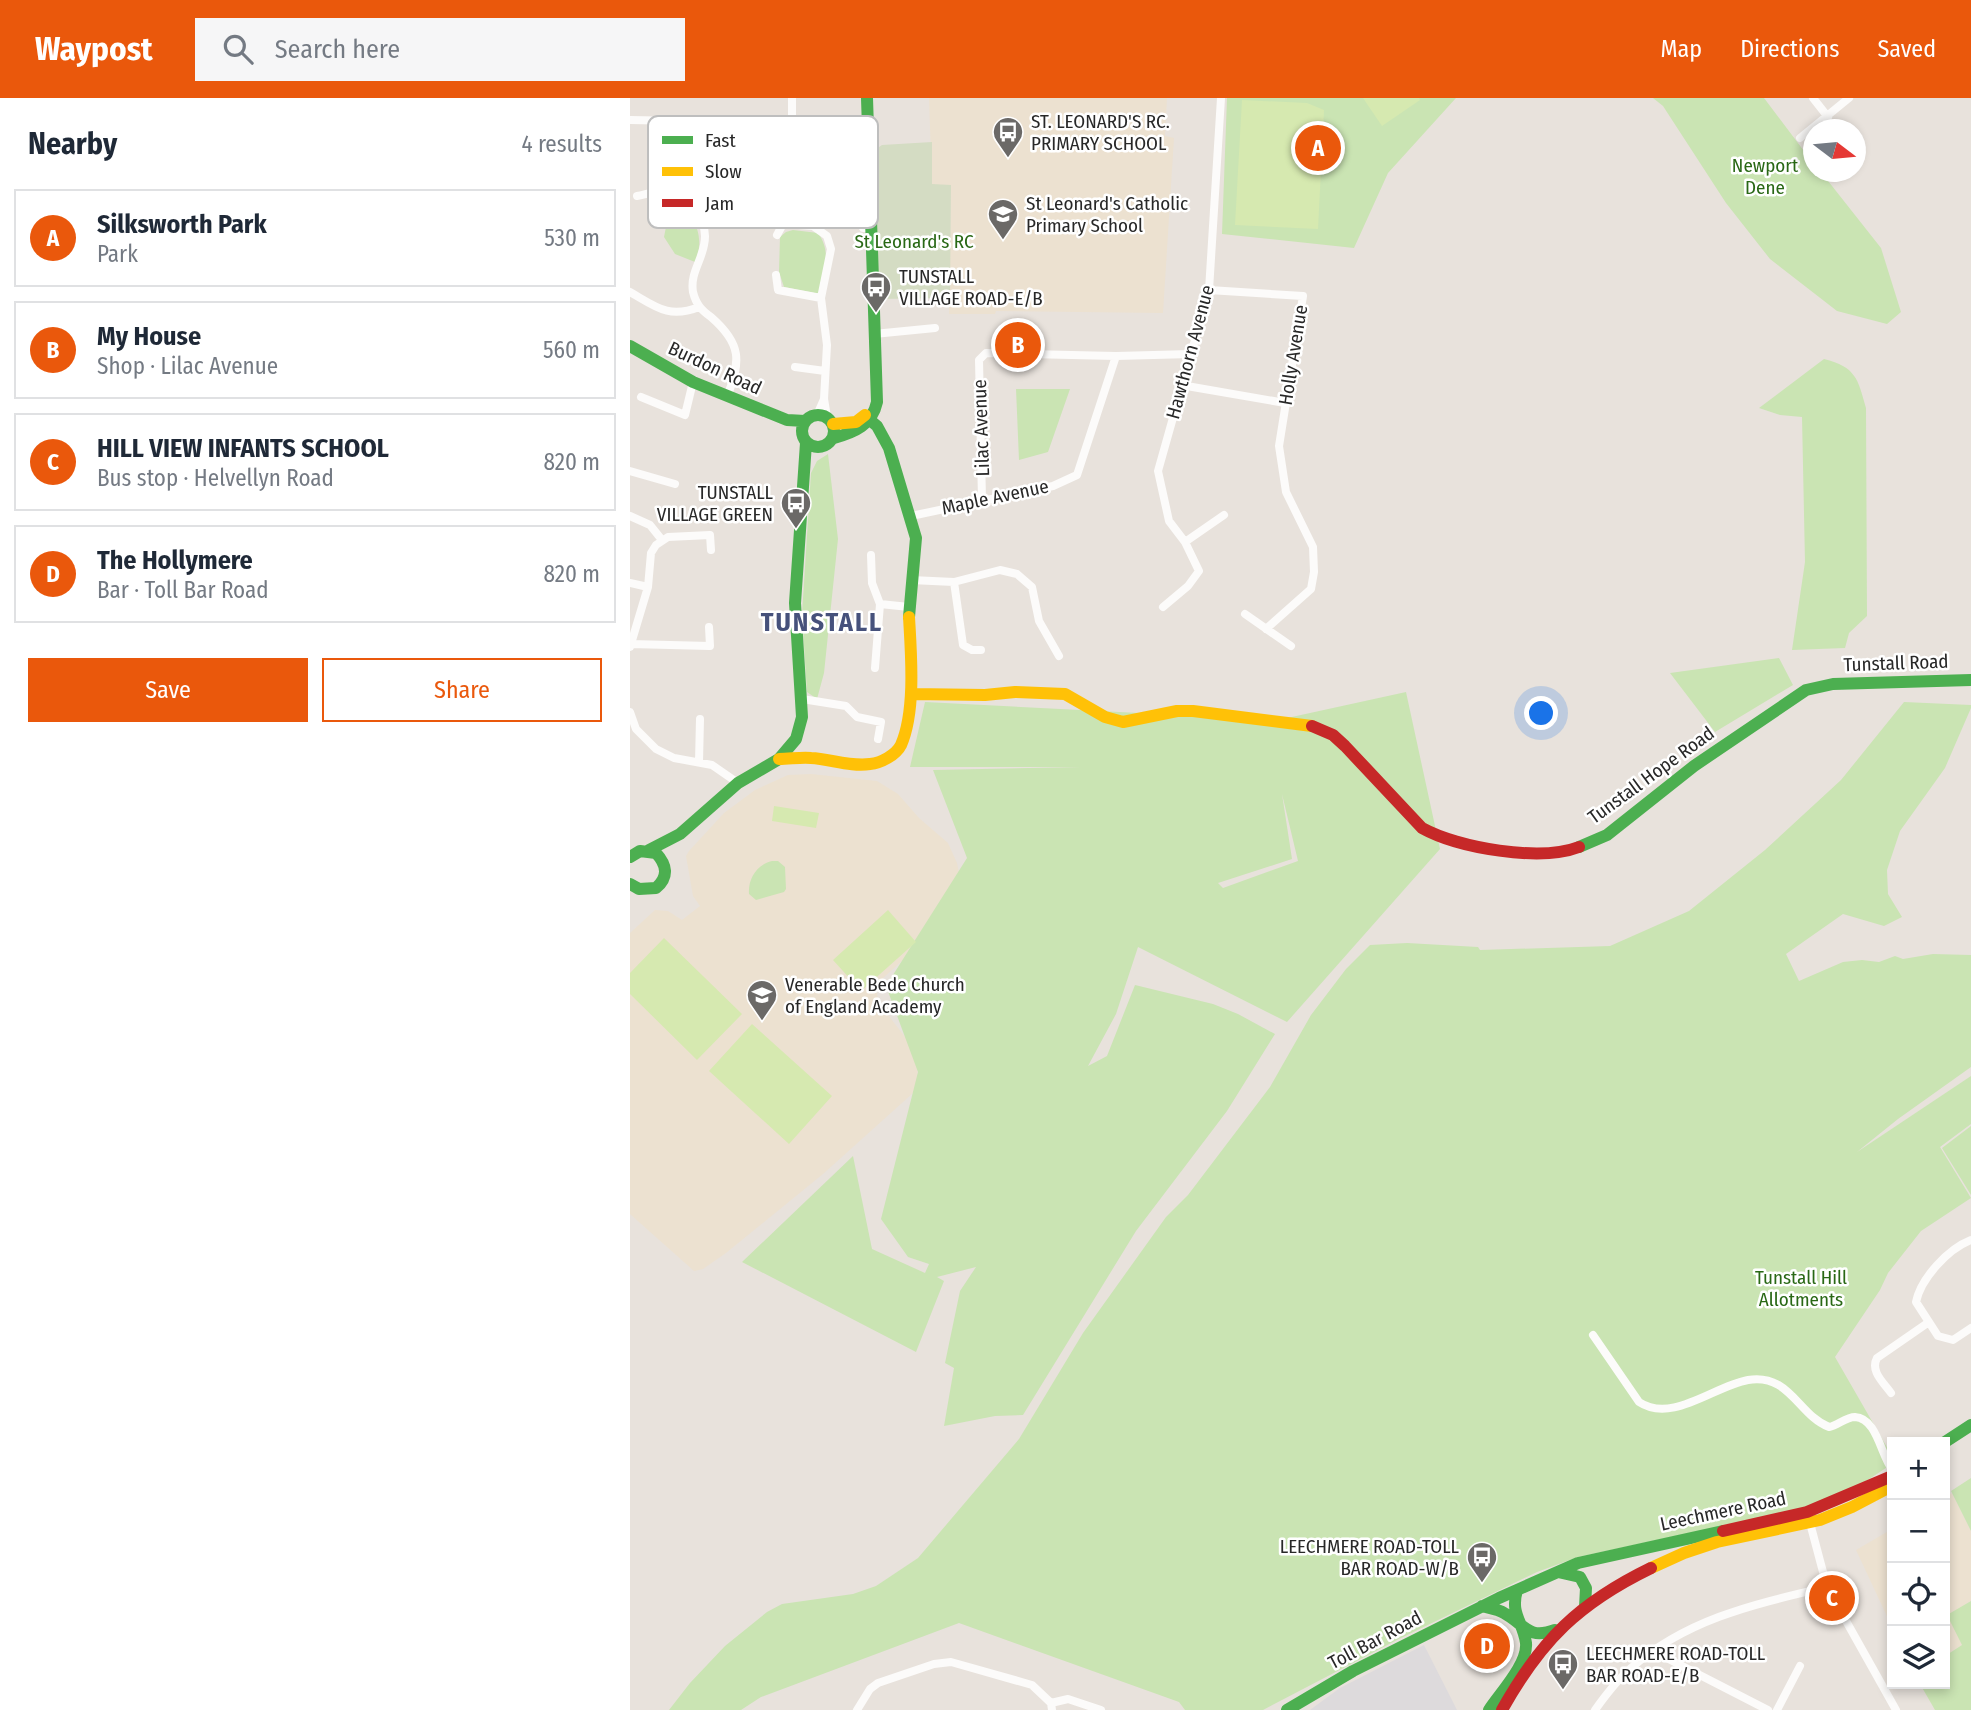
<!DOCTYPE html>
<html lang="en">
<head>
<meta charset="utf-8">
<style>
	body { margin:0; font-family:"Fira Sans Condensed",sans-serif; background:#f6f6f7; color:#1f2937 }
	.controls { position:absolute; right:21px; bottom:21px; display:grid; overflow:hidden; border-radius:0px; box-shadow:0 4px 10px #0003 }
	.controls button { width:63px; height:63px; display:grid; place-items:center; padding:0; border:0; border-bottom:2px solid #e0e1e3; background:#fff; color:#1f2937; font:35px sans-serif }
	.compass { position:absolute; left:1173px; top:21px; width:63px; height:63px; border-radius:50%; background:#fff; box-shadow:0 4px 10px #0003; rotate:106deg }
	.you { position:absolute; left:912px; top:616px; width:24px; height:24px; margin:-18px; border:5px solid #fff; border-radius:50%; background:#1a73e8; box-shadow:0 0 0 10px #1a73e833 }
	.badge { display:grid; place-items:center; width:46px; height:46px; border-radius:50%; background:#ea580c; color:#fff; font-size:23px; font-weight:700 }
	.pin { position:absolute; translate:-50% -50%; border:4px solid #fff; box-shadow:0 2px 7px #0006 }
	.list { margin:0; padding:0; list-style:none }
	h2 { display:flex; justify-content:space-between; align-items:center; height:91px; margin:0; padding:0 28px; font-size:30px }
	h2 small { font-size:23px; font-weight:400; color:#747a83 }
	.list li { display:grid; grid-template-columns:46px 1fr auto; gap:21px; align-items:center; box-sizing:border-box; height:98px; margin:0 14px 14px; padding:0 14px; border:2px solid #e0e1e3; border-radius:0px }
	.list b { display:block; font-size:26px; white-space:nowrap }
	.list p { margin:0; font-size:23px; white-space:nowrap; color:#747a83 }
	.list em { font-size:23px; font-style:normal; color:#747a83 }
	.actions { display:flex; gap:14px; padding:21px 28px }
	.actions a { flex:1; padding:16px 0; border:2px solid #ea580c; border-radius:0px; text-align:center; font-size:24px; color:#ea580c }
	.actions .main { background:#ea580c; color:#fff }
	.icon { flex:none; width:38px; height:38px; fill:none; stroke:currentColor; stroke-width:2; stroke-linecap:round; stroke-linejoin:round }
	.map { position:relative; flex:none; width:1341px; height:1612px; overflow:hidden }
	header { display:flex; align-items:center; gap:42px; box-sizing:border-box; height:98px; padding:0 35px; background:#ea580c; color:#fff }
	header strong { font-size:33px }
	nav { display:flex; gap:38px; margin-inline-start:auto; font-size:24px }
	.search { width:490px; height:63px; background:#f6f6f7; display:flex; align-items:center; gap:18px; box-sizing:border-box; padding:0 24px; border-radius:0px; color:#747a83; font-size:26px }
	main { display:flex }
	aside { flex:1; background:#fff }
	.map>svg:first-child { display:block }
</style>
</head>
<body>
<header>
<strong>Waypost</strong>
<div class="search"><svg class="icon" aria-label="search" viewBox="0 0 24 24"><circle cx="10" cy="10" r="6"/><path d="M15 15l6 6"/></svg>Search here</div>
<nav><a>Map</a><a>Directions</a><a>Saved</a></nav>
</header>
<main>
<aside>
<h2>Nearby<small>4 results</small></h2>
<ul class="list">
<li><span class="badge">A</span><div><b>Silksworth Park</b><p>Park</p></div><em>530 m</em></li>
<li><span class="badge">B</span><div><b>My House</b><p>Shop · Lilac Avenue</p></div><em>560 m</em></li>
<li><span class="badge">C</span><div><b>HILL VIEW INFANTS SCHOOL</b><p>Bus stop · Helvellyn Road</p></div><em>820 m</em></li>
<li><span class="badge">D</span><div><b>The Hollymere</b><p>Bar · Toll Bar Road</p></div><em>820 m</em></li>
</ul>
<div class="actions"><a class="main">Save</a><a>Share</a></div>
</aside>
<div class="map">
<svg width="1341" height="1612" viewBox="0 0 1341 1612">
	<rect width="100%" height="100%" fill="#e8e2dc"/>
	<path fill="#dddadc" d="M 794,1547 L 827,1612 L 680,1612 L 710,1590 Z"/>
	<path fill="#ece1d0" d="M 299,0 L 537,0 L 535,38 L 544,40 L 533,215 L 366,213 L 365,216 L 319,216 L 321,88 L 302,87 Z
		M 181,676 L 247,683 L 268,696 L 289,720 L 318,745 L 327,765 L 331,785 L 282,854 L 253,880 L 247,894 L 248,904 L 279,944 L 287,966 L 288,982 L 283,995 L 193,1076 L 96,1155 L 73,1171 L 64,1173 L 0,1116 L 0,835 L 25,812 L 38,813 L 52,822 L 70,808 L 63,798 L 56,758 L 59,753 L 94,715 L 125,692 L 158,677 Z
		M 1322,1395 L 1341,1433 L 1341,1503 L 1318,1517 L 1332,1547 L 1315,1558 L 1315,1400 Z
		M 1262,1431 L 1262,1529 L 1226,1452 Z"/>
	<path fill="#cae4b3" fill-rule="evenodd" d="M 597,0 L 826,0 L 758,75 L 724,150 L 592,136 Z
		M 1023,0 L 1134,0 L 1183,65 L 1184,74 L 1191,74 L 1251,150 L 1271,214 L 1257,226 L 1207,213 L 1140,161 L 1096,105 L 1033,8 Z
		M 41,104 C 65,114 76,139 65,164 L 45,156 L 34,139 Z
		M 163,132 L 188,135 C 202,154 194,173 190,196 L 154,189 L 149,174 L 150,139 L 156,134 Z
		M 1194,261 C 1226,269 1228,281 1236,310 L 1237,518 L 1219,535 L 1215,550 L 1162,552 L 1175,464 L 1172,319 L 1150,317 L 1129,310 Z
		M 386,291 L 440,291 L 418,354 L 389,362 Z
		M 198,356 L 208,441 L 194,575 L 187,601 L 177,594 L 172,516 L 181,375 L 187,363 Z
		M 1149,560 L 1163,587 L 1085,634 L 1040,575 Z
		M 776,594 L 810,751 L 657,924 L 508,849 L 486,916 L 458,968 L 477,958 L 505,887 L 583,906 L 608,916 L 645,936 L 597,1013 L 506,1133 L 393,1317 L 365,1318 L 314,1328 L 324,1270 L 315,1265 L 330,1193 L 346,1169 L 307,1179 L 314,1183 L 286,1254 L 112,1164 L 223,1058 L 242,1151 L 295,1175 L 299,1166 L 278,1159 L 251,1121 L 288,974 L 256,888 L 337,760 L 303,672 L 451,669 L 280,669 L 295,604 L 648,622 ZM 652,696 L 668,763 L 593,790 L 588,785 L 662,761 Z
		M 1274,604 L 1341,607 L 1341,610 L 1315,670 L 1270,733 L 1257,772 L 1258,796 L 1272,819 L 1254,828 L 1213,816 L 1156,856 L 1169,883 L 1213,864 L 1232,862 L 1249,864 L 1265,858 L 1273,861 L 1303,856 L 1341,857 L 1341,969 L 1268,1021 L 1227,1054 L 1341,978 L 1341,1026 L 1310,1049 L 1341,1100 L 1291,1133 L 1258,1175 L 1250,1192 L 1205,1259 L 1262,1358 L 1262,1366 L 1221,1393 L 1180,1409 L 948,1459 L 907,1474 L 767,1542 L 633,1612 L 555,1612 L 549,1604 L 329,1525 L 131,1599 L 111,1612 L 39,1612 L 60,1585 L 95,1548 L 137,1514 L 152,1506 L 223,1496 L 246,1488 L 288,1460 L 389,1341 L 453,1235 L 536,1119 L 558,1097 L 640,989 L 681,917 L 716,871 L 740,847 L 777,845 L 848,849 L 850,852 L 980,848 L 1059,813 L 1135,752 L 1211,682 Z
		M 142,763 L 148,763 L 155,769 L 156,791 L 154,794 L 126,802 L 119,796 C 118,781 126,767 142,763 Z
		M 1341,1028 L 1341,1097 L 1312,1050 Z
		M 1341,1380 L 1341,1433 L 1321,1393 Z
		M 1341,1503 L 1341,1612 L 1305,1612 L 1290,1586 L 1315,1586 L 1315,1558 L 1332,1547 L 1317,1517 Z"/>
	<path fill="#d4dcc3" d="M 302,44 L 302,86 L 321,87 L 320,200 L 248,201 L 245,52 L 252,47 Z"/>
	<path fill="#d6e9b0" d="M 733,0 L 789,0 L 790,2 L 752,28 Z
		M 612,2 L 677,5 L 694,12 L 688,131 L 605,127 Z
		M 144,708 L 189,715 L 186,730 L 142,723 Z
		M 258,812 L 286,844 L 231,893 L 203,862 Z
		M 34,840 L 112,916 L 67,962 L 0,896 L 0,875 Z
		M 122,926 L 202,998 L 159,1046 L 79,973 Z"/>
	<g fill="none" stroke-linecap="round" stroke-linejoin="round">
		<path stroke="#fcfbfa" stroke-width="8" d="M 162,0 L 162,57
			M 1183,0 L 1198,19
			M 0,22 L 162,25
			M 1170,40 L 1219,0
			M 238,41 L 223,41 L 225,110 L 233,130 L 241,130
			M 7,98 C 14,97 21,94 28,94 C 55,95 80,120 74,147 C 71,164 60,176 63,194 C 66,206 71,212 81,219 C 112,246 111,263 97,299
			M 64,110 L 84,77 L 93,71 L 133,65
			M 147,137 L 153,126 L 183,128 L 197,138 L 201,151 L 191,200 L 197,247 L 194,301 L 197,319
			M 146,177 L 148,192 L 191,200
			M 579,192 L 673,198 L 649,348 L 656,394 L 683,449 L 684,474 L 681,491 L 636,531
			M 0,194 C 26,209 39,221 69,209
			M 244,236 L 305,230
			M 165,269 L 195,273
			M 551,287 L 655,305
			M 11,299 L 55,317 L 63,284
			M 187,317 L 194,301
			M 0,373 L 45,386
			M 352,402 L 349,262 L 356,255 L 486,258 L 561,256
			M 0,418 L 20,427 L 32,442
			M 281,418 L 423,388 L 447,377 L 486,258
			M 555,444 L 594,417
			M 241,457 L 242,485 L 250,506 L 279,509
			M 281,482 L 324,484 L 370,472 L 387,476 L 402,489 L 409,523 L 429,558
			M 324,484 L 333,547 L 342,552 L 351,552
			M 0,485 L 18,489
			M 533,509 L 558,488 L 569,473 L 555,444 L 539,423 L 528,373 L 579,192 L 591,0
			M 615,516 L 661,548
			M 0,546 L 80,548 L 79,529
			M 0,549 L 18,489 L 21,455 L 26,447 L 38,439 L 80,437 L 81,452
			M 245,570 L 250,506
			M 172,601 L 216,608 L 227,619 L 251,624 L 248,641
			M 0,614 L 6,631 L 26,651 L 44,660 L 82,667 L 108,685
			M 69,664 L 70,621
			M 1341,1142 C 1318,1151 1291,1180 1286,1204 L 1308,1238 L 1323,1242 L 1341,1230
			M 963,1237 L 1009,1304 C 1042,1326 1084,1288 1118,1282 C 1160,1275 1168,1317 1199,1329 C 1208,1327 1216,1319 1225,1319 C 1247,1320 1251,1358 1262,1371
			M 1261,1295 C 1253,1284 1240,1273 1247,1260 L 1299,1224
			M 1180,1425 L 1197,1489 L 1266,1612
			M 1023,1553 L 1138,1612
			M 421,1605 L 438,1601 L 471,1612
			M 227,1612 L 240,1591 L 248,1585 L 304,1566 L 321,1564 L 402,1587 L 421,1605 L 422,1612
			M 965,1612 C 975,1598 987,1582 1000,1571 C 1056,1521 1125,1506 1197,1489
			M 1147,1612 L 1170,1568"/>
		<path stroke="#4caf50" stroke-width="12" d="M 0,248 L 63,284 L 157,322 L 175,323
			M172 333a16 16 0 1 1 32 0a16 16 0 1 1-32 0Z
			M 235,318 L 247,328 L 259,350 L 286,440 L 279,519
			M 204,340 C 225,334 242,327 247,304 L 237,0
			M 949,749 L 977,737 L 1064,668 L 1176,592 L 1203,586 L 1341,582
			M 19,752 L 50,736 L 108,685 L 149,661 L 166,641 L 172,619 L 165,505 L 176,345
			M 0,759 L 10,753 L 26,755 C 37,767 39,779 26,790 L 9,791 L 0,786
			M 1315,1344 L 1341,1327
			M 928,1474 L 950,1479 L 956,1490 L 955,1509
			M 852,1508 C 859,1510 868,1511 874,1515 C 896,1527 897,1542 925,1532
			M 657,1612 L 723,1573 L 869,1500 L 948,1465 L 1093,1433
			M 859,1612 C 870,1595 898,1566 896,1545 C 893,1523 880,1517 887,1492"/>
		<path stroke="#ffc107" stroke-width="12" d="M 203,326 L 226,324 L 235,317
			M 282,596 L 355,597 L 385,594 L 435,596 L 475,619 L 493,624 L 547,613 L 563,613 L 682,628
			M 149,661 C 160,661 171,659 181,660 C 200,661 221,669 240,666 C 251,665 266,657 271,647 C 286,613 281,555 279,519
			M 1021,1470 L 1054,1455 L 1087,1444 L 1190,1422 L 1222,1409 L 1262,1388"/>
		<path stroke="#c62828" stroke-width="12" d="M 682,628 L 703,637 L 715,648 L 792,730 C 828,750 910,764 949,749
			M 1093,1433 L 1177,1414 L 1262,1378
			M 872,1612 C 911,1542 949,1505 1021,1470"/>
	</g>
	<defs>
		<g id="bus-pin" transform="scale(1.575)"><path d="M0 17L-7.5 6A9.5 9.5 0 1 1 7.5 6Z" fill="#6b6967" stroke="#fff"/><path d="M-5-6H5V4H4V6H2V4H-2V6H-4V4H-5ZM-3.5-4V0h7V-4ZM-3.5 1.2v1.5H-2V1.2ZM2 1.2v1.5H3.5V1.2Z" fill="#fff"/></g>
		<g id="school-pin" transform="scale(1.575)"><path d="M0 17L-7.5 6A9.5 9.5 0 1 1 7.5 6Z" fill="#6b6967" stroke="#fff"/><path d="M0-5L7-2L0 1L-7-2ZM-4 1L0 2.5L4 1V4Q0 6-4 4Z" fill="#fff"/></g>
	</defs>
	<g fill-rule="evenodd">
		<use href="#bus-pin" x="378" y="34"/>
		<use href="#school-pin" x="373" y="116"/>
		<use href="#bus-pin" x="246" y="189"/>
		<use href="#bus-pin" x="166" y="405"/>
		<use href="#school-pin" x="132" y="897"/>
		<use href="#bus-pin" x="852" y="1459"/>
		<use href="#bus-pin" x="933" y="1566"/>
	</g>
	<g text-anchor="middle" dominant-baseline="central" stroke-width="5" stroke-linejoin="round" paint-order="stroke">
		<g font-size="19" fill="#282828" stroke="#fff" text-anchor="start">
			<text x="401" y="23">ST. LEONARD'S RC.<tspan x="401" dy="22">PRIMARY SCHOOL</tspan></text>
			<text x="396" y="105">St Leonard's Catholic<tspan x="396" dy="22">Primary School</tspan></text>
			<text x="269" y="178">TUNSTALL<tspan x="269" dy="22">VILLAGE ROAD-E/B</tspan></text>
			<text x="143" y="394" text-anchor="end">TUNSTALL<tspan x="143" dy="22">VILLAGE GREEN</tspan></text>
			<text x="155" y="886">Venerable Bede Church<tspan x="155" dy="22">of England Academy</tspan></text>
			<text x="829" y="1448" text-anchor="end">LEECHMERE ROAD-TOLL<tspan x="829" dy="22">BAR ROAD-W/B</tspan></text>
			<text x="956" y="1555">LEECHMERE ROAD-TOLL<tspan x="956" dy="22">BAR ROAD-E/B</tspan></text>
		</g>
		<g font-size="19" fill="#296815" stroke="#fff">
			<text x="1135" y="67">Newport<tspan x="1135" dy="22">Dene</tspan></text>
			<text x="284" y="143">St Leonard's RC</text>
			<text x="1171" y="1179">Tunstall Hill<tspan x="1171" dy="22">Allotments</tspan></text>
		</g>
		<g font-size="19" fill="#282828" stroke="#fff">
			<text transform="translate(560 254) rotate(-75)">Hawthorn Avenue</text>
			<text transform="translate(663 257) rotate(-81)">Holly Avenue</text>
			<text transform="translate(85 270) rotate(25)">Burdon Road</text>
			<text transform="translate(351 330) rotate(-92)">Lilac Avenue</text>
			<text transform="translate(365 399) rotate(-12)">Maple Avenue</text>
			<text transform="translate(1266 565) rotate(-2)">Tunstall Road</text>
			<text transform="translate(1021 677) rotate(-36)">Tunstall Hope Road</text>
			<text transform="translate(1093 1413) rotate(-12)">Leechmere Road</text>
			<text transform="translate(745 1542) rotate(-28)">Toll Bar Road</text>
		</g>
		<g font-size="26" font-weight="bold" letter-spacing="2" fill="#46517b" stroke="#fff">
			<text x="192" y="524">TUNSTALL</text>
		</g>
	</g>
	<rect x="18" y="18" width="230" height="112" rx="10" fill="#fff" stroke="#bebebe" stroke-width="2"/>
	<rect x="32" y="38" width="31" height="8" fill="#4caf50"/>
	<rect x="32" y="69" width="31" height="9" fill="#ffc107"/>
	<rect x="32" y="101" width="31" height="8" fill="#c62828"/>
	<g font-size="19" fill="#282828">
		<text x="75" y="49">Fast</text>
		<text x="75" y="80">Slow</text>
		<text x="75" y="112">Jam</text>
	</g>
</svg>
<div class="controls">
<button>+</button>
<button>−</button>
<button><svg class="icon" aria-label="locate" viewBox="0 0 24 24"><circle cx="12" cy="12" r="6"/><path d="M12 2v4M12 18v4M2 12h4M18 12h4"/></svg></button>
<button><svg class="icon" aria-label="layers" viewBox="0 0 24 24"><path d="M12 4l9 5-9 5-9-5zM3 14l9 5 9-5"/></svg></button>
</div>
<svg class="compass" viewBox="-18 -18 36 36"><path d="M0-13l5 13h-10z" fill="#e53935"/><path d="M0 13l5-13h-10z" fill="#747a83"/></svg>
<div class="you"></div>
<div class="pin badge" style="left:688px;top:50px">A</div>
<div class="pin badge" style="left:388px;top:247px">B</div>
<div class="pin badge" style="left:1202px;top:1500px">C</div>
<div class="pin badge" style="left:857px;top:1548px">D</div>
</div>
</main>
</body>
</html>
